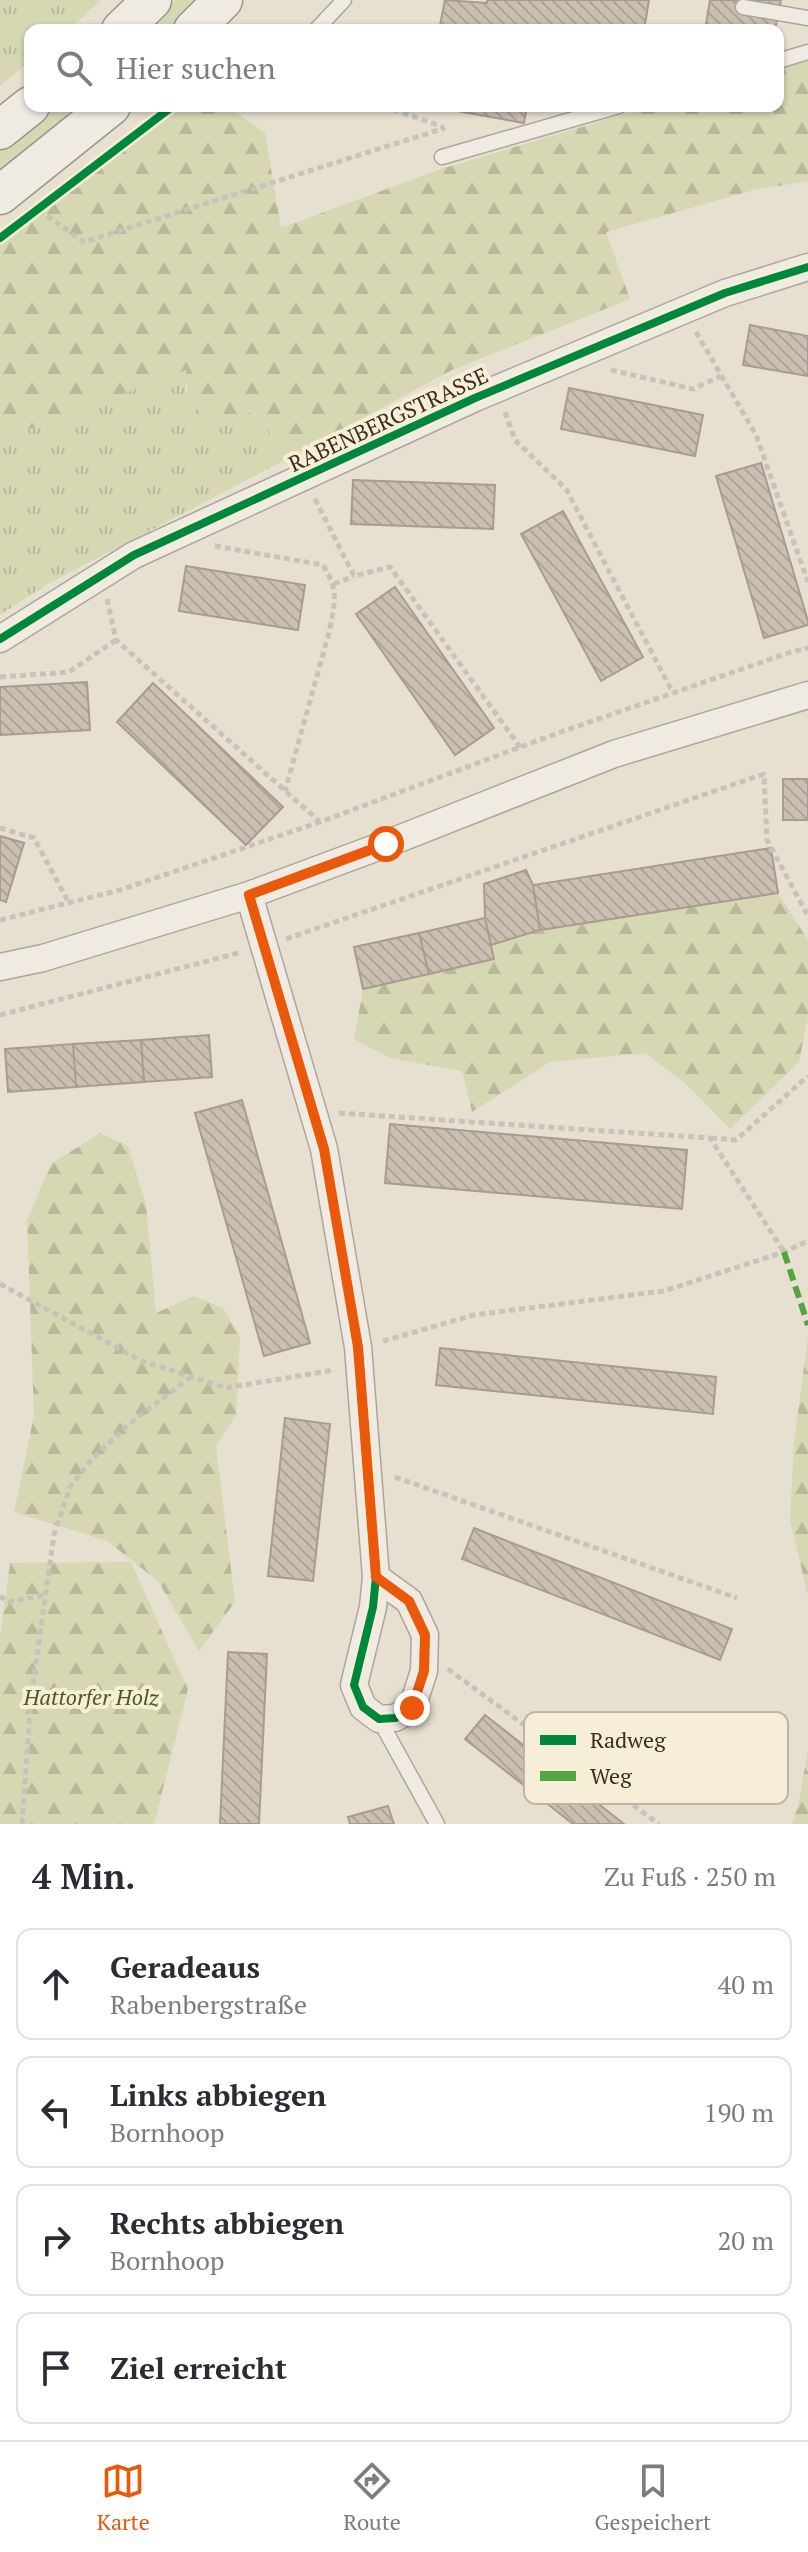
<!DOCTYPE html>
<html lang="de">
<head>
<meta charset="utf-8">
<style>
	body { margin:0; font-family:"PT Serif",serif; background:#f2f2f3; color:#2b2b33 }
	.stop { position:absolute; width:24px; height:24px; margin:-18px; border:6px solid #ea580c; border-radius:50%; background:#fff }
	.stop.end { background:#ea580c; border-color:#fff; box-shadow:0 2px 8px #0008 }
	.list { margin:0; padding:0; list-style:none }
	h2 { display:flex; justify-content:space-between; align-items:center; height:104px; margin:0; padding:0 32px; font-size:34px }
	h2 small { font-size:26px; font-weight:400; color:#7c7c81 }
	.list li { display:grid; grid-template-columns:52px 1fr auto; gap:24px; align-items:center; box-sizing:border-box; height:112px; margin:0 16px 16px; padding:0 16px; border:2px solid #e1e1e2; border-radius:16px }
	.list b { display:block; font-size:30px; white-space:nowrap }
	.list p { margin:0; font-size:26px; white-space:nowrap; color:#7c7c81 }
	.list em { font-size:26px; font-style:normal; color:#7c7c81 }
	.icon { flex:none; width:44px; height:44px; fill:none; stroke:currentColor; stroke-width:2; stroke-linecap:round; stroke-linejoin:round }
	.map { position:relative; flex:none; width:808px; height:1824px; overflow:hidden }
	.search { position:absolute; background:#fff; box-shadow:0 2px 6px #0004; left:24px; right:24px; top:24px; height:88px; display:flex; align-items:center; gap:20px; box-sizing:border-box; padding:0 28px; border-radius:16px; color:#7c7c81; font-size:30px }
	.sheet { height:616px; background:#fff }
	nav { display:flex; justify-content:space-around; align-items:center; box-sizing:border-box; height:112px; border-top:2px solid #e1e1e2; background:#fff; font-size:22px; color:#7c7c81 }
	nav a { display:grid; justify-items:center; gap:4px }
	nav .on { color:#ea580c }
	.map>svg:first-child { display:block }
</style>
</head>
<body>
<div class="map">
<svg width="808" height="1824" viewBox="0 0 808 1824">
	<defs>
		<pattern id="grass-tufts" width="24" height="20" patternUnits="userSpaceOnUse" patternTransform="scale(2)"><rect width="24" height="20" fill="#d6d7b3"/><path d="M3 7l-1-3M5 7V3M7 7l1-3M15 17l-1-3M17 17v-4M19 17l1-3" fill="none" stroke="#b9b99a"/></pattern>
		<pattern id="forest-firs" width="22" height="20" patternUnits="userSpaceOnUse" patternTransform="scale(2)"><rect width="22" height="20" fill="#d6d7b3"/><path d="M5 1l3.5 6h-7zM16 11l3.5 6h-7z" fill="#b9b99a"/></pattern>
		<pattern id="building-back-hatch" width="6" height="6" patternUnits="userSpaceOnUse" patternTransform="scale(2)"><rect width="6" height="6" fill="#cbbfb2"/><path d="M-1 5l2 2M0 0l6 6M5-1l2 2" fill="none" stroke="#afa499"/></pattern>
	</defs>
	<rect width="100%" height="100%" fill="#e7e0d1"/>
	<path fill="url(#grass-tufts)" d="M 0,0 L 101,0 L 68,30 L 30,30 L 30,61 L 0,86 Z
		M 176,0 L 202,0 L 172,30 L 145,30 Z
		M 56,106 L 87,106 L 0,174 L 0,150 Z
		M 187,369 L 185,391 L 216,423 L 250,412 L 265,424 L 285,460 L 46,585 L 0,615 L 0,440 Z"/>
	<path fill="url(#forest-firs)" d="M 808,59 L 808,181 L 754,190 L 606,232 L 630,299 L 452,370 L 285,460 L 265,424 L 250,412 L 216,423 C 187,405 187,403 186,370 L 0,440 L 0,238 L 174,106 L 228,106 L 265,133 L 281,228 L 441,169 L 652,106 L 778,106 L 778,68 Z
		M 778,893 L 808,940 L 808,1018 L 799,1062 L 730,1129 L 686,1084 L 645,1053 L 550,1062 L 472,1112 L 462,1071 L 390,1058 L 354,1039 L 363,989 L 494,959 L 491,945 L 551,928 Z
		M 100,1133 L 128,1146 L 146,1205 L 156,1313 L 194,1296 L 223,1308 L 240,1336 L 236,1415 L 216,1446 L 235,1602 L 199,1651 L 158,1581 L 107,1541 L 14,1512 L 34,1416 L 27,1220 L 51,1164 Z
		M 808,1336 L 808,1596 L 790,1520 L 794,1443 Z
		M 131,1562 L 188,1689 L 154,1824 L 0,1824 L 0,1637 L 10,1563 Z
		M 808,1750 L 808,1824 L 792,1824 L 799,1801 Z"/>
	<path fill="url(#building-back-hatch)" stroke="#a89c90" stroke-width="2" d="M 445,0 L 487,3 L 487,0 L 649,0 L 644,30 L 439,30 Z
		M 710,0 L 781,0 L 775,30 L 705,30 Z
		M 440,106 L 527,106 L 524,123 L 440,108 Z
		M 750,325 L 808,336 L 808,376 L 743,365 Z
		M 569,388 L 703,415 L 695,456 L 561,429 Z
		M 761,463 L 808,621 L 808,625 L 764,638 L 716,476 Z
		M 353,480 L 495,485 L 493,529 L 351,524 Z
		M 563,511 L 643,657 L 601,681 L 521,534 Z
		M 186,566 L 305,585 L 298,630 L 179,611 Z
		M 395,587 L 494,728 L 455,755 L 356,614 Z
		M 87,682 L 90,730 L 0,735 L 0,687 Z
		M 153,683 L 283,807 L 246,845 L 117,722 Z
		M 783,779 L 808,779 L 808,820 L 783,820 Z
		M 0,836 L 24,843 L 6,902 L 0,900 Z
		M 771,848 L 778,893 L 540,930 L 533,885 Z
		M 526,870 L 533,885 L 540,930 L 491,945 L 485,918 L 484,884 Z
		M 485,918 L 494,959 L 429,974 L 419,933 Z
		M 419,933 L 429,974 L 363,989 L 354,947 Z
		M 209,1035 L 212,1077 L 144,1082 L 141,1040 Z
		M 141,1040 L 144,1082 L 76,1087 L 73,1044 Z
		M 73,1044 L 76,1087 L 8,1092 L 5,1049 Z
		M 242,1100 L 310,1343 L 264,1356 L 195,1113 Z
		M 390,1124 L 687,1150 L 682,1209 L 385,1183 Z
		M 440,1348 L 716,1377 L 713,1414 L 436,1385 Z
		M 285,1418 L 330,1424 L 313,1581 L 268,1576 Z
		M 474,1528 L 732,1629 L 720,1660 L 462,1559 Z
		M 228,1652 L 267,1654 L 259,1824 L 220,1824 Z
		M 485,1715 L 624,1824 L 573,1824 L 465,1739 Z
		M 388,1806 L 394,1824 L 350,1824 L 348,1817 Z"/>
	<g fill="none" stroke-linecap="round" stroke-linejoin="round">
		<g stroke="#ada599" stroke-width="17">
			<path id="lane" d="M 743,7 L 808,18
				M 316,30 L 344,0
				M 778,61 L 808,52
				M 442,157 L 619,106
				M 379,1719 L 437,1824"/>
		</g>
		<g stroke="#ada599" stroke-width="29">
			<path id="street" d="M 0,639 L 134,555 L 475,398 L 725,293 L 808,267
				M 249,895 L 324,1149 L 358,1347 L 376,1577 L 409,1601 L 425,1635 L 424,1671 L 412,1708 L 395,1718 L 379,1719 L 363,1707 L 354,1685 L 373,1607 L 376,1577
				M 0,967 L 43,958 L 249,895 L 386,844 L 614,754 L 808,695"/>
		</g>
		<g stroke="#9c958a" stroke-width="41">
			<path id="secondary" d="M 121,30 L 152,0
				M 193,30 L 223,0
				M 0,130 L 30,106
				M 0,195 L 111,106"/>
		</g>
		<path stroke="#c8c2b9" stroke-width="5" stroke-dasharray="6 4" stroke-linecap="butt" d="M 384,106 L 443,127
			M 39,210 L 84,242 L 445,128
			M 696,332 L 756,435 L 808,582
			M 611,370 L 693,389 L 721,376
			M 505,412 L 515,440 L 566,489 L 673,693
			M 315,499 L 354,576 L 390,567 L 520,747
			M 215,546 L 323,565 C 339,592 335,599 330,629 L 285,791
			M 334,584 L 354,576
			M 107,599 L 116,640 L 319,821
			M 0,677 L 69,672 L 116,640
			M 0,828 L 34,838 L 69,903
			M 0,920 L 120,890 L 320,822 L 558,733 L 791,652 L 808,648
			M 286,939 L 764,774 L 767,840 L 808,916
			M 0,1015 L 242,952
			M 339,1113 L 710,1138 L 784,1252
			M 711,1138 L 736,1140 L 808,1076
			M 0,1284 L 142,1361 L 226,1388 L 328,1371 L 333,1368
			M 383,1341 L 474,1315 L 664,1291 L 784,1252 L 808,1241
			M 395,1477 L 737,1598
			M 0,1596 L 7,1602 L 46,1595
			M 448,1669 L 659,1824
			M 22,1824 L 31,1698 L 54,1535 L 70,1487 L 90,1461 L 129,1424 L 191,1377"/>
		<use href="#lane" stroke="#efebe3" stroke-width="14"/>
		<use href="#street" stroke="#efebe3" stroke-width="26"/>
		<use href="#secondary" stroke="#efebe3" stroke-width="38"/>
		<path stroke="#54a441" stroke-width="6" stroke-dasharray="12 6" stroke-linecap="butt" d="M 784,1252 L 808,1325"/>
		<g stroke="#f7eed8" stroke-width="13">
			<path id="cycleway" d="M 0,238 L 173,106
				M 0,639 L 134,555 L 475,398 L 725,293 L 808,267
				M 249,895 L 324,1149 L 358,1347 L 376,1577 L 409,1601 L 425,1635 L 424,1671 L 412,1708 L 395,1718 L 379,1719 L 363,1707 L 354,1685 L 373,1607 L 376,1577"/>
		</g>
		<use href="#cycleway" stroke="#00873e" stroke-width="8"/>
	</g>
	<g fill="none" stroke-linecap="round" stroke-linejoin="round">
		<path stroke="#ea580c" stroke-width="10" d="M 386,844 L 249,895 L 324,1149 L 358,1347 L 376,1577 L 409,1601 L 425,1635 L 424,1671 L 412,1708"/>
	</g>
	<g text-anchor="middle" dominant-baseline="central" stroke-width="8" stroke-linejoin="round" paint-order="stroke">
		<g font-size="22" fill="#3d2e20" stroke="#f7eed8">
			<text transform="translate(388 419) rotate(-25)">RABENBERGSTRASSE</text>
		</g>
		<g font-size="22" font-style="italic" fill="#4d5a26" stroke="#f7eed8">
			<text x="91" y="1696">Hattorfer Holz</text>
		</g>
	</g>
	<rect x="524" y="1712" width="264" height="92" rx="12" fill="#f7eed8" stroke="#bfb4a1" stroke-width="2"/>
	<rect x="540" y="1735" width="36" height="10" fill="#00873e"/>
	<rect x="540" y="1771" width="36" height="10" fill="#54a441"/>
	<g font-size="22" fill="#3d2e20">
		<text x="590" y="1748">Radweg</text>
		<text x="590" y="1784">Weg</text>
	</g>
</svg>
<div class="stop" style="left:386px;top:844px"></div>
<div class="stop end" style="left:412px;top:1708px"></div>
<div class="search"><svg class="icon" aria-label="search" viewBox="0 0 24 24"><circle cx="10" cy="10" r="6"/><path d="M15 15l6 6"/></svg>Hier suchen</div>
</div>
<section class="sheet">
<h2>4 Min.<small>Zu Fuß · 250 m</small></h2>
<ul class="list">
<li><svg class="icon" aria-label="ahead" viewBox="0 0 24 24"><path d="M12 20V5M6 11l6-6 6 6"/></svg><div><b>Geradeaus</b><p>Rabenbergstraße</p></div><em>40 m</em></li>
<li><svg class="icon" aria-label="left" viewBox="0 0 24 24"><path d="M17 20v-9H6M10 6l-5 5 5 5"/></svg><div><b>Links abbiegen</b><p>Bornhoop</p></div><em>190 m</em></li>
<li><svg class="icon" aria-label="right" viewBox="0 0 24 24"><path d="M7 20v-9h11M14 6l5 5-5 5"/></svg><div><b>Rechts abbiegen</b><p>Bornhoop</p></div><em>20 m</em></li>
<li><svg class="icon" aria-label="arrive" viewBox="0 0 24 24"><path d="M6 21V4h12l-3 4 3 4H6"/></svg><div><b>Ziel erreicht</b></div></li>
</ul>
</section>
<nav>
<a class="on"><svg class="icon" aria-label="map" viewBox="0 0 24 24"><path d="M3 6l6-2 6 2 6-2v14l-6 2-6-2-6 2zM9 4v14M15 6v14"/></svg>Karte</a>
<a><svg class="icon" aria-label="directions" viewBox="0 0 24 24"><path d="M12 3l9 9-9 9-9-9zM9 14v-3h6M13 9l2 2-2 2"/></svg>Route</a>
<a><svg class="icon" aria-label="saved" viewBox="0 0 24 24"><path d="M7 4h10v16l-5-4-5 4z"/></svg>Gespeichert</a>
</nav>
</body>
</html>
